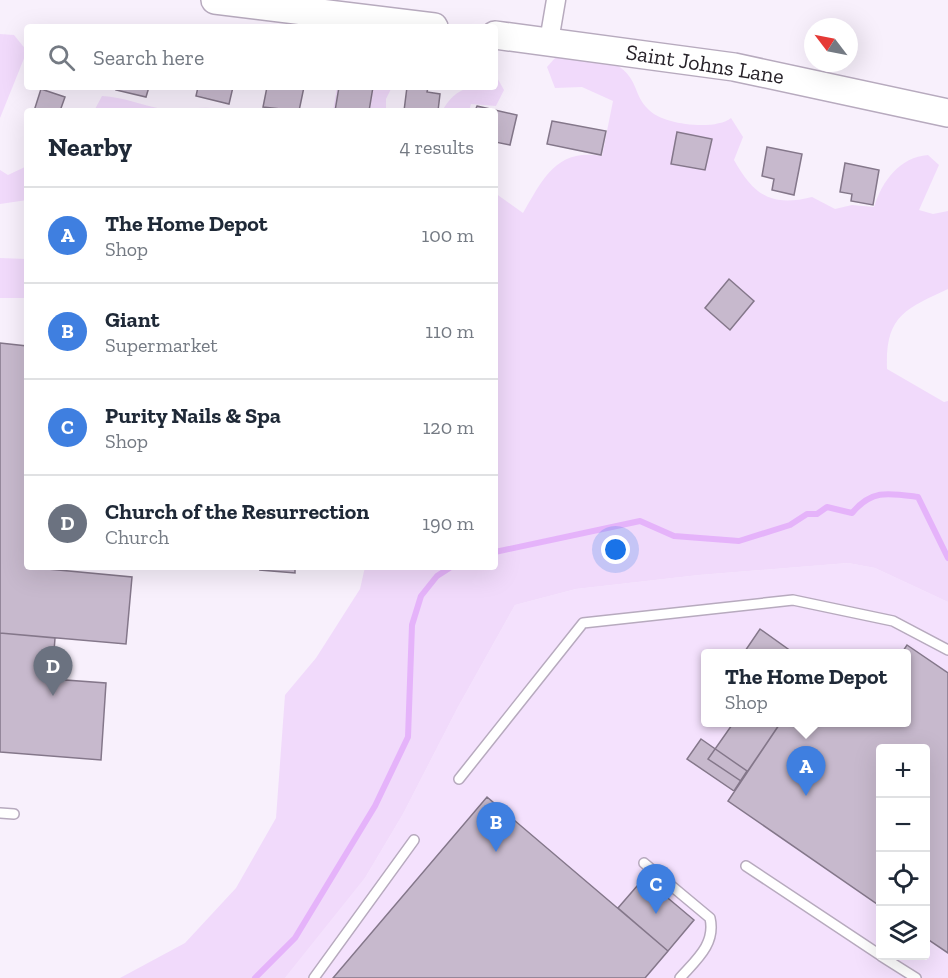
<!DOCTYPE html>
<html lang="en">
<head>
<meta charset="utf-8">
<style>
	body { margin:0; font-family:"Zilla Slab",serif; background:#f6f6f7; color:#1f2937 }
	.controls { position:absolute; right:18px; bottom:18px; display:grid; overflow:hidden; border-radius:6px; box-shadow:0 6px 24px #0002 }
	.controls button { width:54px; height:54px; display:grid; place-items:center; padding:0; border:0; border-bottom:2px solid #e0e1e3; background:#fff; color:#1f2937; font:30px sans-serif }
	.compass { position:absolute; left:804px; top:18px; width:54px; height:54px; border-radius:50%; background:#fff; box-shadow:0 6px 24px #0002; rotate:302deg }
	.you { position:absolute; left:616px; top:550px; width:21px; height:21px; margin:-15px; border:4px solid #fff; border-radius:50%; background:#1a73e8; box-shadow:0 0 0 9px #1a73e833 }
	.badge { display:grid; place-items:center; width:39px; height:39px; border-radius:50%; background:#d93025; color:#fff; font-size:20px; font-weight:700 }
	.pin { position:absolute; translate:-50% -50px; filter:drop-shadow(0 2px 3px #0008) }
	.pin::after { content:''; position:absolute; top:32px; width:21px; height:18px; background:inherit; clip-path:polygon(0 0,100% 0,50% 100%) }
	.popup { position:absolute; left:701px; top:649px; width:210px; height:78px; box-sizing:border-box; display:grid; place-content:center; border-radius:6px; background:#fff; filter:drop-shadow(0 2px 4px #0005); font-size:20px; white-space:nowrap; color:#747a83 }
	.popup b { font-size:22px; color:#1f2937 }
	.popup::after { content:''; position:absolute; left:50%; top:100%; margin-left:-12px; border:12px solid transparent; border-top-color:#fff }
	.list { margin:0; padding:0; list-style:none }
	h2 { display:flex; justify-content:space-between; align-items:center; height:78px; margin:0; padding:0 24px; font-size:26px }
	h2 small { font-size:20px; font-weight:400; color:#747a83 }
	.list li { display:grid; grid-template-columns:39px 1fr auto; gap:18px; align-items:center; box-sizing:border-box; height:96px; padding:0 24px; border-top:2px solid #e0e1e3 }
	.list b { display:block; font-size:22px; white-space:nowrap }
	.list p { margin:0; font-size:20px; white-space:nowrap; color:#747a83 }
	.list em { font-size:20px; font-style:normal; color:#747a83 }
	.icon { flex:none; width:33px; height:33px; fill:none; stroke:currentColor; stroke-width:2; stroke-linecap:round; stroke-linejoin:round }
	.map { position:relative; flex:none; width:948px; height:978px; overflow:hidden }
	.search { position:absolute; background:#fff; box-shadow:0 6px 24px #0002; left:24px; top:24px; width:474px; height:66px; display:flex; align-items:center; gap:15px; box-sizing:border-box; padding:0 21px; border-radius:6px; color:#747a83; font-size:22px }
	.panel { position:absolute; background:#fff; box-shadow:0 6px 24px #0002; left:24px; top:108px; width:474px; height:462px; border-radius:6px }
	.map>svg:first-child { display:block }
</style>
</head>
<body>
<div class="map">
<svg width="948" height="978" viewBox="0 0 948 978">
	<rect width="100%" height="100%" fill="#f8f0fc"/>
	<path fill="#f4e1fd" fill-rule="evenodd" d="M 848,563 L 875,568 L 948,602 L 948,978 L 285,978 L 365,878 L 403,814 L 458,707 L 515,605 L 576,589 L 699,575 ZM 706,654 L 906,654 L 906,722 L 706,722 ZM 880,748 L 926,748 L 926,956 L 880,956 Z"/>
	<path fill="#f1dafb" d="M 0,34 L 14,35 L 27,51 L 0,118 Z
		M 563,49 C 579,54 603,56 617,65 C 639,80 633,94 648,109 C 662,125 715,131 731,118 L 743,137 L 734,160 C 754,196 772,207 812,197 L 835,209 L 852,205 L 874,207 C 882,181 900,157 928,155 L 939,165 L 919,210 L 933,214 L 948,211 L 948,289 C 905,309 885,316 887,369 L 944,402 L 948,401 L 948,602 L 875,568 L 848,563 L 699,575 L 576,589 L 515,605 L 458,707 L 403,814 L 365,878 L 285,978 L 120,978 L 185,943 L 236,888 L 276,818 L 285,695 L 316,658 L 360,589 L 365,567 L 495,567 L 495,193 L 523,213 C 543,179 556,148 602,156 L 613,101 L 582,87 L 555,88 L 547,67 Z
		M 495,74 L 504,90 L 496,106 L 471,104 L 469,111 L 442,111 C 457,86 468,87 495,87 Z
		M 337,87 L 392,87 L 386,99 L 386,111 L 333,111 Z
		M 102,96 C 124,97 141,105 162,109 C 186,113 202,103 226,111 L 94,111 Z
		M 27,166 L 27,200 L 0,204 L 0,170 L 8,175 Z
		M 0,258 L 27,259 L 27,298 L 0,298 Z"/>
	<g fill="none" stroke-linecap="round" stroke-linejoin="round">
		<path stroke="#e5b3fa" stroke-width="6" d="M 495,552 L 640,521 L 674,536 L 739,541 L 790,525 L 807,514 L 817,514 L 827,507 L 852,513 C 872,489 889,493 918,497 L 948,558
			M 255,978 L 295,938 L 375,806 L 408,737 L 412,625 L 421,596 L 437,576 L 451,567"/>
	</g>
	<path fill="#c7b9cd" stroke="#84778a" stroke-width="1.5" d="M 117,87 L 149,87 L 146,97 L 116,90 Z
		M 198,87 L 233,87 L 229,104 L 196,96 Z
		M 267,87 L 304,87 L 299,111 L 263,107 Z
		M 339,87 L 373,87 L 369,111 L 335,111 Z
		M 407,87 L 428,88 L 427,92 L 440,94 L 438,111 L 404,111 Z
		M 41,89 L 65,97 L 60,111 L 34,111 Z
		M 477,106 L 517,115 L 510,145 L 495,142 L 495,111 L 475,111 Z
		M 552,121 L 606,131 L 601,155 L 547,144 Z
		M 677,132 L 712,139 L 705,170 L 671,164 Z
		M 767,147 L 802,154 L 794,195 L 772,190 L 774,179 L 762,176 Z
		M 845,163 L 879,170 L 873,205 L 851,201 L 852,194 L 840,192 Z
		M 729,279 L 754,301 L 730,330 L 705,308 Z
		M 0,343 L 27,346 L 27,567 L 132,577 L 126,644 L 0,633 Z
		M 261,567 L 295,567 L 295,573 L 260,570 Z
		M 760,629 L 795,654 L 743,654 Z
		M 0,633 L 55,638 L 52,679 L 106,683 L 101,760 L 0,752 Z
		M 907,645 L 948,673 L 948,953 L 926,938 L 926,748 L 880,748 L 880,906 L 728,801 L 781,722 L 906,722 L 906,654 L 901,654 Z
		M 734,722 L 781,722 L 741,781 L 708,759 Z
		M 701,739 L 747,771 L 734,791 L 687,759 Z
		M 487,797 L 668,951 L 645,978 L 333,978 Z
		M 644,878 L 694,920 L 668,951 L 618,908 Z"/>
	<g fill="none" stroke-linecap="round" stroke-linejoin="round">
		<g stroke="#b7aabe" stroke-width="12">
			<path id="lane" d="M 459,779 L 583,623 L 793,600 L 893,621 L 948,650
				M 0,813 L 14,814
				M 644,863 L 710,918 C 716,944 696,960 680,978
				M 746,866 L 880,955
				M 881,956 L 916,978
				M 314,978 L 414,840"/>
		</g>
		<g stroke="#b7aabe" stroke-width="21">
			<path id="street" d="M 549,41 L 556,0"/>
		</g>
		<g stroke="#b7aabe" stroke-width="30">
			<path id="secondary" d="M 215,0 L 434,27
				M 495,35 L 734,67 L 948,113"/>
		</g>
		<use href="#lane" stroke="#fff" stroke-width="9"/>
		<use href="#street" stroke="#fff" stroke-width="18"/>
		<use href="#secondary" stroke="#fff" stroke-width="27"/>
	</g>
	<g text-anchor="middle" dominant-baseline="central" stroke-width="5" stroke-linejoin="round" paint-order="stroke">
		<g font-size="22" fill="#272229" stroke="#fff">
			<text transform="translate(705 64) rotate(9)">Saint Johns Lane</text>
		</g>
	</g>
</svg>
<div class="controls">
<button>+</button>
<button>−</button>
<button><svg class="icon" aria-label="locate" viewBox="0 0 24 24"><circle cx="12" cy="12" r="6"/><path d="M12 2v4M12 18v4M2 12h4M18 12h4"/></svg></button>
<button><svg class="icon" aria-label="layers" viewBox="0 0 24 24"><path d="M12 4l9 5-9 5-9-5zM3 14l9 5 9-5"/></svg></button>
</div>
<svg class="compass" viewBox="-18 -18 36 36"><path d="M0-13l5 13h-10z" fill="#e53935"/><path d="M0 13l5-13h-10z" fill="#747a83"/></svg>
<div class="you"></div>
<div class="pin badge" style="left:806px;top:796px;background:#3f7fe0">A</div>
<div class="popup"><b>The Home Depot</b>Shop</div>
<div class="pin badge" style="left:496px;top:852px;background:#3f7fe0">B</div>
<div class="pin badge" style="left:656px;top:914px;background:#3f7fe0">C</div>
<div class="pin badge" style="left:53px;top:696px;background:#6b7280">D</div>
<div class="search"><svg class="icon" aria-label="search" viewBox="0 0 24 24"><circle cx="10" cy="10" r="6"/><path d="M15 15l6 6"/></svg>Search here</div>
<section class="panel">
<h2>Nearby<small>4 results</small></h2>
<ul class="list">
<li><span class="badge" style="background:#3f7fe0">A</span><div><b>The Home Depot</b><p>Shop</p></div><em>100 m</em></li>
<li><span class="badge" style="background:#3f7fe0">B</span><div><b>Giant</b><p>Supermarket</p></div><em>110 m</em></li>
<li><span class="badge" style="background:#3f7fe0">C</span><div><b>Purity Nails &amp; Spa</b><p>Shop</p></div><em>120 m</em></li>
<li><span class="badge" style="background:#6b7280">D</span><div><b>Church of the Resurrection</b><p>Church</p></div><em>190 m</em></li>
</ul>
</section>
</div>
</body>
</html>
